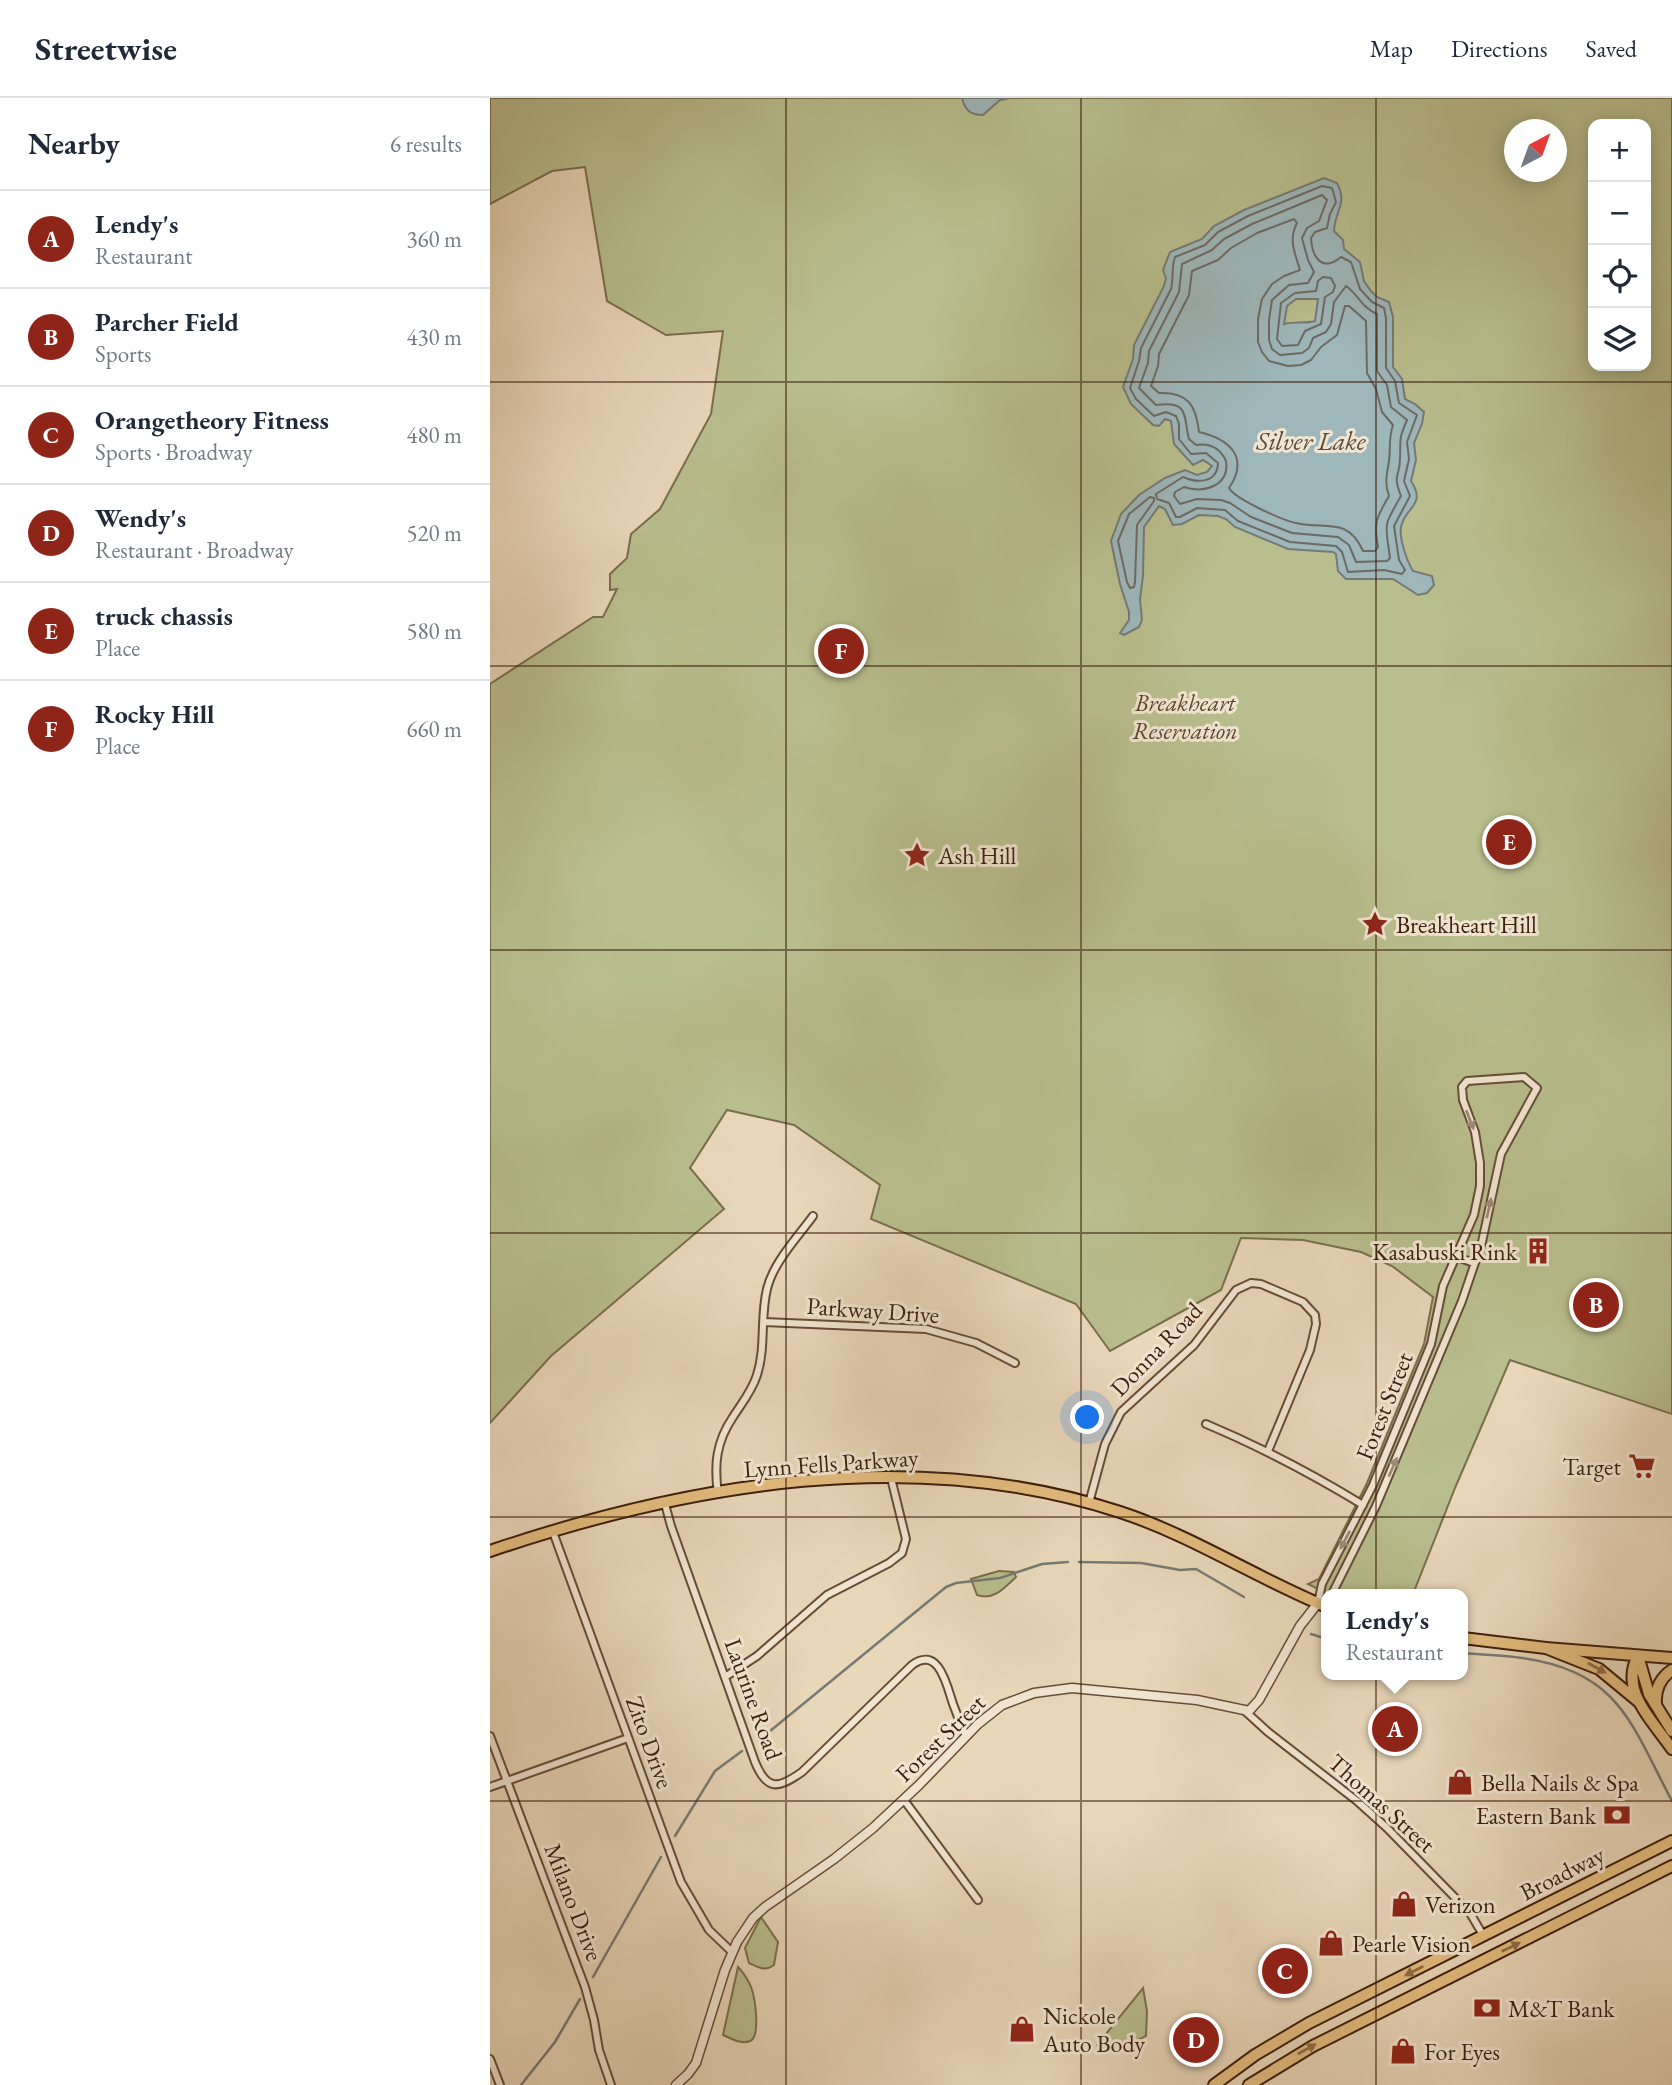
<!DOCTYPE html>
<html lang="en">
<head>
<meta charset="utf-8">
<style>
	body { margin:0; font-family:"EB Garamond",serif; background:#f6f6f7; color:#1f2937 }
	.controls { position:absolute; right:21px; top:21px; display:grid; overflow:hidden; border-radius:14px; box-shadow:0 4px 18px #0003 }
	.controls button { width:63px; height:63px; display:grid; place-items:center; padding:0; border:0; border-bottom:2px solid #e0e1e3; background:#fff; color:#1f2937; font:35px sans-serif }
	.compass { position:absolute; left:1014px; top:21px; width:63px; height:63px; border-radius:50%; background:#fff; box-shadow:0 4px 18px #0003; rotate:41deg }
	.you { position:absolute; left:598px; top:1320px; width:24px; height:24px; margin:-18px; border:5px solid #fff; border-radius:50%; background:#1a73e8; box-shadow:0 0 0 10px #1a73e833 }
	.badge { display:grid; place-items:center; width:46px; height:46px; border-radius:50%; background:#8f2418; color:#fff; font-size:23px; font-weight:700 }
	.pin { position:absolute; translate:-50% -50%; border:4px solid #fff; box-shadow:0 2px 7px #0006 }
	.popup { position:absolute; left:831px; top:1491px; width:147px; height:91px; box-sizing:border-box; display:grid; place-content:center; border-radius:14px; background:#fff; filter:drop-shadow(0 2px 5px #0005); font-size:23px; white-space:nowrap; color:#747a83 }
	.popup b { font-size:26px; color:#1f2937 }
	.popup::after { content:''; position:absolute; left:50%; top:100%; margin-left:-14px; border:14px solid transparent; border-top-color:#fff }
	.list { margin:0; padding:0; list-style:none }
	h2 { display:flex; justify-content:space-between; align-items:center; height:91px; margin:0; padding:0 28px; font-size:30px }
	h2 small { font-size:23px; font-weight:400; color:#747a83 }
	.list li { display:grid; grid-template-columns:46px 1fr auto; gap:21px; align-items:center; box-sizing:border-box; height:98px; padding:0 28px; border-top:2px solid #e0e1e3 }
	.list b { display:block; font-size:26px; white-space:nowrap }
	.list p { margin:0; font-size:23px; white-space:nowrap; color:#747a83 }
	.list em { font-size:23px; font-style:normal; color:#747a83 }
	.icon { flex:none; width:38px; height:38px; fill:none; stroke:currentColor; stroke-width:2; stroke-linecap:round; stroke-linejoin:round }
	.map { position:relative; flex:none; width:1182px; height:1987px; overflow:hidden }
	header { display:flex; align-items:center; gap:42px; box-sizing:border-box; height:98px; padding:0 35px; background:#fff; border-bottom:2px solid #e0e1e3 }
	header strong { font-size:33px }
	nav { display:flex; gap:38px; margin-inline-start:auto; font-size:24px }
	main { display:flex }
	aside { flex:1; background:#fff }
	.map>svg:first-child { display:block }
</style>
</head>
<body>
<header>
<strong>Streetwise</strong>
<nav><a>Map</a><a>Directions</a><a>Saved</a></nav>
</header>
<main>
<aside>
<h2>Nearby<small>6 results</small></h2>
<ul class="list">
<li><span class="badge">A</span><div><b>Lendy's</b><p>Restaurant</p></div><em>360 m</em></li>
<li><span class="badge">B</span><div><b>Parcher Field</b><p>Sports</p></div><em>430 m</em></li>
<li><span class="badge">C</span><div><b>Orangetheory Fitness</b><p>Sports · Broadway</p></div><em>480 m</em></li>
<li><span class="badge">D</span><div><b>Wendy's</b><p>Restaurant · Broadway</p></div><em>520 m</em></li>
<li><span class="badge">E</span><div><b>truck chassis</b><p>Place</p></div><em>580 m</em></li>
<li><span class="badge">F</span><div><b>Rocky Hill</b><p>Place</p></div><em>660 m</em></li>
</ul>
</aside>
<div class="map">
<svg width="1182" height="1987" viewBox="0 0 1182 1987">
	<rect width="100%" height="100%" fill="#e9d7ba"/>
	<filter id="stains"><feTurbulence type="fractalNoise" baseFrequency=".00286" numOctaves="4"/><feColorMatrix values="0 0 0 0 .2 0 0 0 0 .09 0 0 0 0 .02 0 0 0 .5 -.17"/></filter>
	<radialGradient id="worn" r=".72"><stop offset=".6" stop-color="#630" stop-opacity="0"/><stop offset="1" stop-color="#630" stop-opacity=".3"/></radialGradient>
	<path fill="#b9be8e" stroke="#7a6e4e" stroke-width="2" fill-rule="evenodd" d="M 0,0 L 1182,0 L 1182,1316 L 1020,1262 L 965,1390 L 923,1496 L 838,1496 L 818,1486 L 829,1481 L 877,1385 L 934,1246 L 943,1199 L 902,1168 L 871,1154 L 813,1142 L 751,1140 L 731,1192 L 620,1253 L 586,1206 L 381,1121 L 390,1087 L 304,1027 L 237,1012 L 200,1070 L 234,1111 L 61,1258 L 0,1325 L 0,586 L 103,519 L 113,519 L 127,491 L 120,492 L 120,476 L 137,460 L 141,436 L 170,411 L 221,316 L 233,233 L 176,237 L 117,203 L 95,69 L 62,73 L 0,106 ZM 1103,26 L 1156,26 L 1156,268 L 1103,268 ZM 1024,32 L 1066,32 L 1066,74 L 1024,74 Z
		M 509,1473 L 524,1474 L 526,1479 C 515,1489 504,1503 487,1497 L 481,1481 Z
		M 271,1819 L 288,1844 L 284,1867 C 275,1874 268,1869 259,1865 L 255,1850 Z
		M 248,1869 C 254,1875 258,1882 261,1889 C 265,1899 271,1939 260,1943 C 251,1947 241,1940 233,1937 Z
		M 653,1890 L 657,1913 L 656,1938 L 631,1951 L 609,1952 L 607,1947 Z"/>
	<path fill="#9db7bb" stroke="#767a75" stroke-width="2" fill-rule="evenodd" d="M 472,0 L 520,0 L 510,2 L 493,17 C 480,17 475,12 472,0 Z
		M 834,80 L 847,85 C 858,106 845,112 844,133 L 853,142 L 854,151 L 870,164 L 874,183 L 881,193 L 887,199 L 899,204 L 903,219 L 903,269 L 912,281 L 915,301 L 925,306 L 934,314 L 932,326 L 924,345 L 926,362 L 921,383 C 937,407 915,409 911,429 C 909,441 917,463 923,473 L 942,478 L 944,487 L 937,495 L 928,497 L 903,481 L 856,481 L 848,473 L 846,456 L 843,454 L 798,451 L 745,429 L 736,421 L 728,418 L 709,417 L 692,426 L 683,427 L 675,411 L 669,408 L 654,429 L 653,478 L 650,501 L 652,522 L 649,529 L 634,537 L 630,535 L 639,522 L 639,514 L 630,486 L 621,443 L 631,416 L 649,397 L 675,380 L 695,372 L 707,377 L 717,374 L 722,368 L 713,362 L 703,367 L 684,346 L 681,323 L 675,321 L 669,328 L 663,327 L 641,306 L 633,289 L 643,261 L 644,247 L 674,188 L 676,180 L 673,172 L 680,154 L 712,141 L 724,128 L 754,112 ZM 806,201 L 828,201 L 825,223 C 814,226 805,223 794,226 L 797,208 Z"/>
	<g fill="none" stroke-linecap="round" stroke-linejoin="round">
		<path stroke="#6c6a64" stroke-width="2" d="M 832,88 L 842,90 L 846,104 L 840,116 L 837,130 L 825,134 L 821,140 C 822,159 832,175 851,159 L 861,164 L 870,191 L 882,204 L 894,210 L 896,220 L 896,270 L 905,283 L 909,305 L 927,317 L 917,344 L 919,361 L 914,383 L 920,398 L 904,428 L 909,462 L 915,472 L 912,476 L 894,472 L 858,474 L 852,454 L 846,448 L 800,444 L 748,423 L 735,412 L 707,410 L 690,419 L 686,419 L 679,405 L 667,401 L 666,396 L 693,379 C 707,385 727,386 728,365 L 716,355 L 701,356 L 689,341 L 689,326 L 686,318 L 676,314 L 664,318 L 646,301 L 640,290 L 649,263 L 651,250 L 681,191 C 684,179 681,170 685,159 L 715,147 L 728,134 L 758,118 Z
			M 832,97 L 837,102 L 829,123 L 817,130 L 812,140 L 818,162 L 824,174 L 818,185 L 799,187 L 782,202 L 779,222 L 779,242 L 782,251 L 790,257 L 812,255 L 819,250 L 823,240 L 836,234 L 841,226 L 844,204 L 856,188 C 867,195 871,209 887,216 L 887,273 L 897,287 L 901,309 L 917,322 C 908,343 911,340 910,360 C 910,380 902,375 911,398 C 893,429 895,424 900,460 L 897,463 L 866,464 L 859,447 L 848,439 L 802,435 L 761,419 L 740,405 L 731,402 L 707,401 L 690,406 L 684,398 L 685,394 L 694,389 C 713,396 740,388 736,363 C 730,350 719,345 706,347 L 699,341 C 693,318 700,302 666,307 L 649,290 L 658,265 L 659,253 L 689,194 L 692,166 L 722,152 L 734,141 L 762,126 Z
			M 804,121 L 807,125 C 798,142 805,155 810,172 L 794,178 L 782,186 L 772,201 L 768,221 L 768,244 L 772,254 L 779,263 L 798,268 L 811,267 L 821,262 L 831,249 L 847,237 L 855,208 L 859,208 L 876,223 L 877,275 L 886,291 L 892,314 L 903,327 C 898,342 901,349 899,363 C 897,376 894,384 899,398 C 887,419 883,424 888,449 L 885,453 L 873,453 C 857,418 836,432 806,425 C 792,422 745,401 739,390 C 760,359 739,341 709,334 C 706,308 699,294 669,295 L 661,288 L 668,268 L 669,256 L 699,197 L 702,173 L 728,162 L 741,150 L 767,135 Z
			M 833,179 L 841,180 L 845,188 L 843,194 L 835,199 L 831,226 L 815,233 L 808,247 L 792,248 L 787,241 L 791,205 L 805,195 L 826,193 L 828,183 Z
			M 660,399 L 664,400 L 664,403 L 647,427 L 645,484 L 644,489 L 640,490 L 637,484 L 628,443 L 639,416 Z"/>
		<path stroke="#767a75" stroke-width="2.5" d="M 589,1464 L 651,1465 L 690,1472 L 706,1471 L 754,1499
			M 821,1536 L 837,1541
			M 973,1555 C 993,1557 1013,1557 1032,1560 C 1130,1574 1141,1626 1182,1703
			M 269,1642 L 456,1489 L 466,1485 L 510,1480 L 552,1466 L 578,1464
			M 185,1738 L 225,1673 L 252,1653
			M 103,1879 L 171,1759
			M 31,1987 L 65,1944 L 90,1901"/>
		<g stroke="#674c38" stroke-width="10">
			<path id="minor" d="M 967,1159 L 984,1165
				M 274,1224 L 436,1231 L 486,1245 L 525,1265
				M 716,1326 C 771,1349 822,1376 873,1407
				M 228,1396 C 224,1367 226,1344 243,1319 C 252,1305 262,1293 267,1277 C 276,1249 270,1219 277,1191 C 283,1165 307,1140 323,1118
				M 599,1405 L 615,1346 L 631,1314 L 704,1247 L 746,1192 L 761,1185 L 771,1186 L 813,1204 L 825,1217 L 826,1226 L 820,1252 L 778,1353
				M 175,1406 L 181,1428 L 265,1664 C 277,1693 288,1691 312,1674 L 422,1567 C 449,1547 457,1588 463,1606 C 467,1617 471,1627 476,1638
				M 63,1434 L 191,1784 L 219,1832 L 242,1854
				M 828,1505 L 832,1486 L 883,1387 L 941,1246 L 953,1188 L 984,1117 L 990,1088 L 990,1065 L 985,1034 L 973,1002 L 972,989 L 977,983 L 1034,979 L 1047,990 L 1011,1056 L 992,1144 L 972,1203 L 886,1408 L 842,1496
				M 235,1579 L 267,1558 L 337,1497 L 399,1465 L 412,1455 L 416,1441 L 401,1380
				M 755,1613 L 778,1634 L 867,1703 L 897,1730 L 980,1815 L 993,1837
				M 0,1638 L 95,1889 L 104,1922 L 109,1952 L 121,1987
				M 0,1689 L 138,1640
				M 414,1702 L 488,1802
				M 0,1961 L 10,1987"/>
		</g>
		<g stroke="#674c38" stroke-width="11">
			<path id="tertiary" d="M 186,1987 L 198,1976 L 206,1965 L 235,1872 L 247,1844 L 263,1820 L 275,1809 L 344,1761 L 383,1730 L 429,1687 L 488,1626 L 512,1607 L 544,1595 L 582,1590 L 707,1602 L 759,1613 L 769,1602 L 810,1528 L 828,1505"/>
		</g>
		<g stroke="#3c1e0d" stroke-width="14">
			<path id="primary" d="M 0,1453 C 201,1385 424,1347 630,1414 C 703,1438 766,1480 837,1509
				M 973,1540 L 1056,1550 L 1182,1560"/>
		</g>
		<g stroke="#3c1e0d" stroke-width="14">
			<path id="trunk" d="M 1056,1550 L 1109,1571 L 1149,1604
				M 1148,1558 C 1129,1593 1163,1623 1182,1651
				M 1148,1558 L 1159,1596 L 1182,1633
				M 1166,1606 C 1165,1592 1170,1580 1182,1572
				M 724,1987 L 765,1957 L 819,1925 L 1182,1743
				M 759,1987 L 823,1948 L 1182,1768"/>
		</g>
		<use href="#minor" stroke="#f1e5d2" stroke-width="6"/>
		<use href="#tertiary" stroke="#f1e5d2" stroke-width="8"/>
		<use href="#primary" stroke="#e4bc7d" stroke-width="10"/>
		<use href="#trunk" stroke="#e4bc7d" stroke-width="10"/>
	</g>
	<defs><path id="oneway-solid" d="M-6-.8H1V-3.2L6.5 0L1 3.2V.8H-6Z" transform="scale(1.75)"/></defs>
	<g fill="#a08b79">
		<use href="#oneway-solid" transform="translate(980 1022) rotate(69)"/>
		<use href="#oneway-solid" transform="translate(999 1110) rotate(-77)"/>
		<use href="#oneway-solid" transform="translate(903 1369) rotate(-66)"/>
		<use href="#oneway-solid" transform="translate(855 1442) rotate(118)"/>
	</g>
	<g fill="#906d45">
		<use href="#oneway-solid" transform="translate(1107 1570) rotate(29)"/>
		<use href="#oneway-solid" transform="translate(1021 1849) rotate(-26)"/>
		<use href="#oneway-solid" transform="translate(924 1873) rotate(153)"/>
		<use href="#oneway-solid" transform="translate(817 1951) rotate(-29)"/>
	</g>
	<path fill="none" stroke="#3c1e0d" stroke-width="2" stroke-opacity="0.55" d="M 296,0 L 296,1987M 591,0 L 591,1987M 886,0 L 886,1987M 0,284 L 1182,284M 0,568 L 1182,568M 0,852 L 1182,852M 0,1135 L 1182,1135M 0,1419 L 1182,1419M 0,1703 L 1182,1703"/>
	<defs>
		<g id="sight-bare" transform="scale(2.1)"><path d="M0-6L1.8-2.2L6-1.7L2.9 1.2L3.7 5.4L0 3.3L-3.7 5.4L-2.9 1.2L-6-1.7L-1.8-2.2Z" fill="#8f2418" stroke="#f1e5d2" stroke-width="2.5" paint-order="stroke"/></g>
		<g id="building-bare" transform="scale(2.1)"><path d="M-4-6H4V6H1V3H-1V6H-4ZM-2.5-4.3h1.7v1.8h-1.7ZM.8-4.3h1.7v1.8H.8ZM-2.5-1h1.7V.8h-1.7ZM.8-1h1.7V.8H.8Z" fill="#8f2418" stroke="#f1e5d2" stroke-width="2.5" paint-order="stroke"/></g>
		<g id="supermarket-bare" transform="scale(2.1)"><path d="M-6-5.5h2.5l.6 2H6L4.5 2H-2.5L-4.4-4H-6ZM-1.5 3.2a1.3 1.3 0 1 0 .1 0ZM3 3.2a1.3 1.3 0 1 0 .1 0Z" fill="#8f2418" stroke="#f1e5d2" stroke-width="2.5" paint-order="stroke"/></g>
		<g id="shop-bare" transform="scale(2.1)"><path d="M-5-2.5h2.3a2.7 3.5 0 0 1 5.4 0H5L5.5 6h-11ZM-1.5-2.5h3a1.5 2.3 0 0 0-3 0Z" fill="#8f2418" stroke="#f1e5d2" stroke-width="2.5" paint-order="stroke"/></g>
		<g id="bank-bare" transform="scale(2.1)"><path d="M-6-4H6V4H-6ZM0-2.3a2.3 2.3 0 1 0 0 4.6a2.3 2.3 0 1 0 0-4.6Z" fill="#8f2418" stroke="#f1e5d2" stroke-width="2.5" paint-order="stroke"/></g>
	</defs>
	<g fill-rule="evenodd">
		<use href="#sight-bare" x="427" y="757"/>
		<use href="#sight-bare" x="885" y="826"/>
		<use href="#building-bare" x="1048" y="1153"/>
		<use href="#supermarket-bare" x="1152" y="1368"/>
		<use href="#shop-bare" x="970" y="1684"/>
		<use href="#bank-bare" x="1127" y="1717"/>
		<use href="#shop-bare" x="914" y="1806"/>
		<use href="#shop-bare" x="841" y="1845"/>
		<use href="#bank-bare" x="997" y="1910"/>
		<use href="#shop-bare" x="532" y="1931"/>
		<use href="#shop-bare" x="913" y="1953"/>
	</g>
	<g text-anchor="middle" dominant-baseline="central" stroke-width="6" stroke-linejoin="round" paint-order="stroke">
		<g font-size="24" font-style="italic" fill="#5b462d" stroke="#f1e5d2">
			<text x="695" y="604">Breakheart<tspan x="695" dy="28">Reservation</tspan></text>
		</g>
		<g font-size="24" fill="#3c1e0d" stroke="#f1e5d2" text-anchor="start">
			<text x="448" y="757">Ash Hill</text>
			<text x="906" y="826">Breakheart Hill</text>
			<text x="1027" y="1153" text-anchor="end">Kasabuski Rink</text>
			<text x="1131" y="1368" text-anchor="end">Target</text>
			<text x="991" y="1684">Bella Nails &amp; Spa</text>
			<text x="1106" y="1717" text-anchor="end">Eastern Bank</text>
			<text x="935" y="1806">Verizon</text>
			<text x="862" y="1845">Pearle Vision</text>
			<text x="1018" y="1910">M&amp;T Bank</text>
			<text x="553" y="1917">Nickole<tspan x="553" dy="28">Auto Body</tspan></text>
			<text x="934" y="1953">For Eyes</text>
		</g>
		<g font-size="24" fill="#3c1e0d" stroke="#f1e5d2">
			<text transform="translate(383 1212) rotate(4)">Parkway Drive</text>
			<text transform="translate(666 1251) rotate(-46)">Donna Road</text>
			<text transform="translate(894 1308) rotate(-68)">Forest Street</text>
			<text transform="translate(341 1365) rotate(-4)">Lynn Fells Parkway</text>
			<text transform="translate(264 1601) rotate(70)">Laurine Road</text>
			<text transform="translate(450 1640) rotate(-44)">Forest Street</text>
			<text transform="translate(160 1644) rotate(70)">Zito Drive</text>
			<text transform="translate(892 1705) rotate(42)">Thomas Street</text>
			<text transform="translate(1072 1775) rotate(-27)">Broadway</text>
			<text transform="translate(84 1804) rotate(69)">Milano Drive</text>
		</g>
		<g font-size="26" font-style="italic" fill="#594c41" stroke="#f1e5d2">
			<text x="821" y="343">Silver Lake</text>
		</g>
	</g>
	<rect width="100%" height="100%" filter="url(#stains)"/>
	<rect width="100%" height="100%" fill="url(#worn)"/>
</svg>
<div class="controls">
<button>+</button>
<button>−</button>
<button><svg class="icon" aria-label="locate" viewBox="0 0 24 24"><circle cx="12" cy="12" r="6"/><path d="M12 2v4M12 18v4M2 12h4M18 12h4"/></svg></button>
<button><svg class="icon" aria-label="layers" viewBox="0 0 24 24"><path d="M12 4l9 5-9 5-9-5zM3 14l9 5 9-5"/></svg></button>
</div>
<svg class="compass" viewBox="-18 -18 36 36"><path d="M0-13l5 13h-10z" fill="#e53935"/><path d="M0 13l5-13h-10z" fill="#747a83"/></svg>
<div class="you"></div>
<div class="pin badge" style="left:905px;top:1631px">A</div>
<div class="popup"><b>Lendy's</b>Restaurant</div>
<div class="pin badge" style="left:1106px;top:1207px">B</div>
<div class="pin badge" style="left:795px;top:1873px">C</div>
<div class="pin badge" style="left:706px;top:1942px">D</div>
<div class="pin badge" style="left:1019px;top:744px">E</div>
<div class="pin badge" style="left:351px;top:553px">F</div>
</div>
</main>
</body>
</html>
